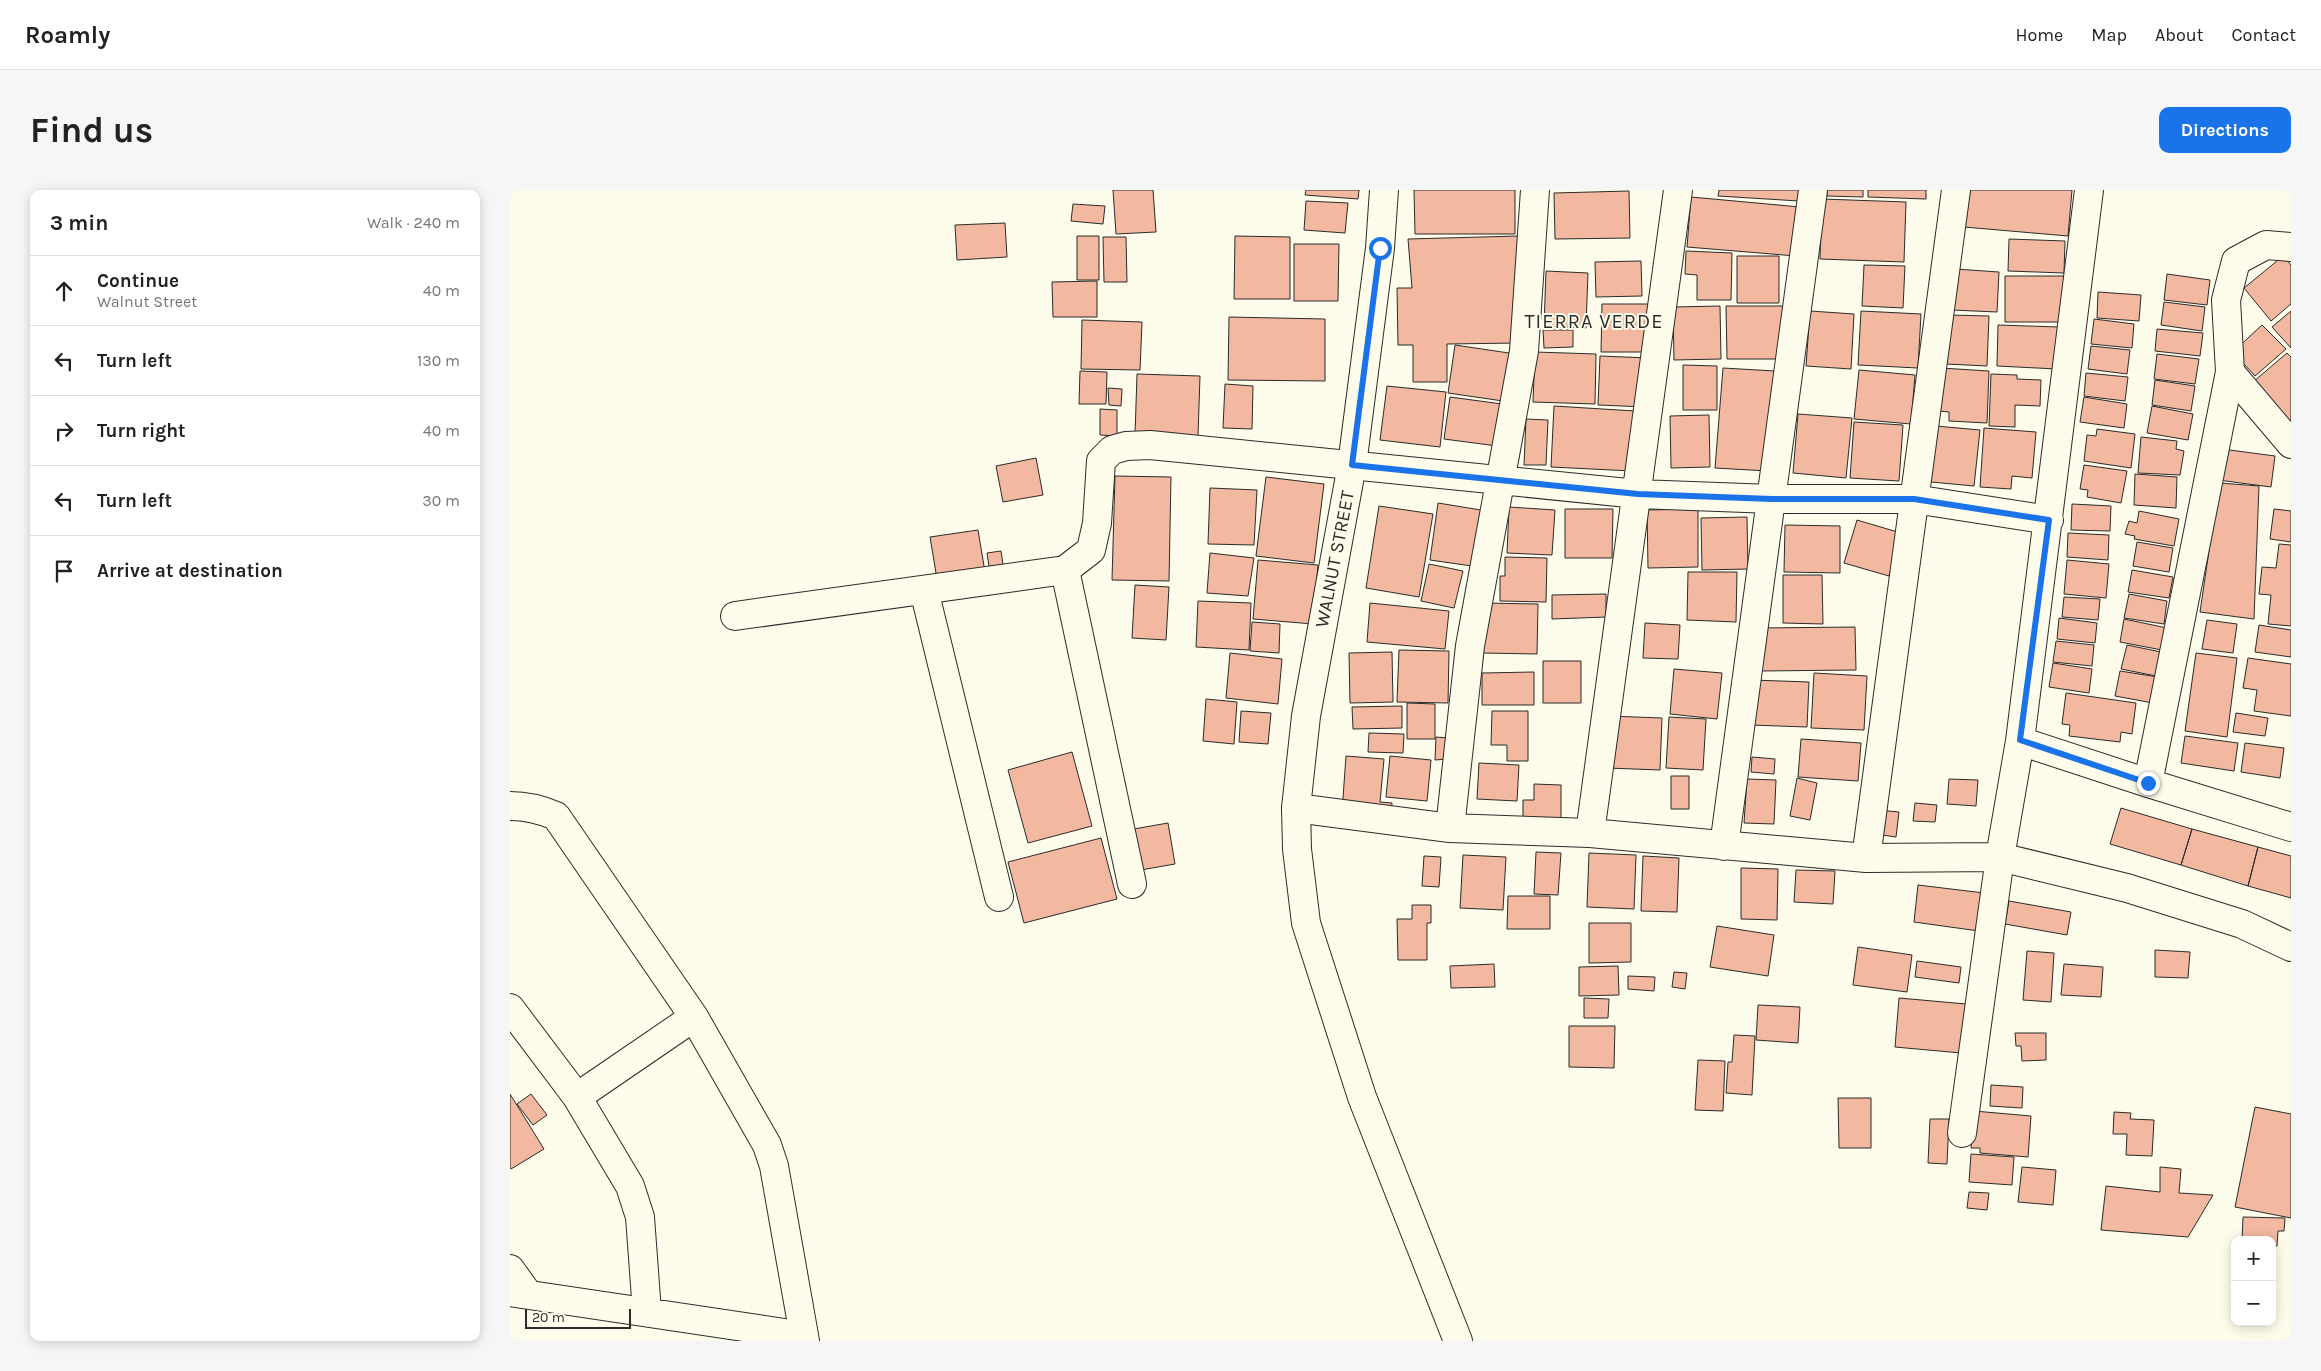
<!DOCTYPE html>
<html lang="en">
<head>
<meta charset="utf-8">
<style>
	body { margin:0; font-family:Karla,sans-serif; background:#f6f6f6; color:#222 }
	.controls { position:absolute; right:15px; bottom:15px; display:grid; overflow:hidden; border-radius:10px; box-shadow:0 2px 12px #0003 }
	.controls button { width:45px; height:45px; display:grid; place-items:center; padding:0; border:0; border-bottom:1px solid #e0e0e0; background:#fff; color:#222; font:25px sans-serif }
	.scale { position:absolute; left:15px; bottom:12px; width:106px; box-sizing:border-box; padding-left:5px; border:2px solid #2b2b2b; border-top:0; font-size:14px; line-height:18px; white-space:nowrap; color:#2b2b2b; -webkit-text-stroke:4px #fdfbea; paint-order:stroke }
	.stop { position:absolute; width:15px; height:15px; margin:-11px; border:4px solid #1a73e8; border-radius:50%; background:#fff }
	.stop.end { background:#1a73e8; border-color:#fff; box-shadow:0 1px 5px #0008 }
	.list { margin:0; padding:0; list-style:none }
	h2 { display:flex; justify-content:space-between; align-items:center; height:65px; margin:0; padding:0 20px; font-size:21px }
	h2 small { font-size:16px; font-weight:400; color:#767676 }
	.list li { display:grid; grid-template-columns:32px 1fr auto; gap:15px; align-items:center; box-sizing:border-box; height:70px; padding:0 20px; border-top:1px solid #e0e0e0 }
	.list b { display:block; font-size:19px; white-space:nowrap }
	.list p { margin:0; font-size:16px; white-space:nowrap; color:#767676 }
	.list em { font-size:16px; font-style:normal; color:#767676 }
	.icon { flex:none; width:28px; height:28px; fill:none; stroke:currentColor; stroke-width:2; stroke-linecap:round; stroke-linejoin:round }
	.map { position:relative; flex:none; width:1781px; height:1151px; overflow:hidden; border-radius:10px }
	header { display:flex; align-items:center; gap:30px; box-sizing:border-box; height:70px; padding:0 25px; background:#fff; border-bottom:1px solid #e0e0e0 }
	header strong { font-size:24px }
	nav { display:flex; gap:28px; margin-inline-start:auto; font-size:18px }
	.intro { display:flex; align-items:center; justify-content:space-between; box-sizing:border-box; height:120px; padding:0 30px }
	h1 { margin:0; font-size:35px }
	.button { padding:12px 22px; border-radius:10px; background:#1a73e8; color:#fff; font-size:18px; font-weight:700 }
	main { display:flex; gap:30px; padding:0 30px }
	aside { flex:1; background:#fff; border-radius:10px; box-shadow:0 2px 12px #0003 }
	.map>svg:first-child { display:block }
</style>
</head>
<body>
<header>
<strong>Roamly</strong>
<nav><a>Home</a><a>Map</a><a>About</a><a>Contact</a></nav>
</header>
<div class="intro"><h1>Find us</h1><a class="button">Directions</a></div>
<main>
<aside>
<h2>3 min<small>Walk · 240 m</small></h2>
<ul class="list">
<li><svg class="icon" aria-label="ahead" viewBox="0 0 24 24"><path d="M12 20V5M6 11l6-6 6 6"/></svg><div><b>Continue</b><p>Walnut Street</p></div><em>40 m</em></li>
<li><svg class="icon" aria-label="left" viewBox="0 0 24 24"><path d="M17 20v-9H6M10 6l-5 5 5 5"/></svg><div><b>Turn left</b></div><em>130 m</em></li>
<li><svg class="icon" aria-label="right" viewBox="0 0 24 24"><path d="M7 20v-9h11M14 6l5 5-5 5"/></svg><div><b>Turn right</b></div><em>40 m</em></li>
<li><svg class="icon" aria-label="left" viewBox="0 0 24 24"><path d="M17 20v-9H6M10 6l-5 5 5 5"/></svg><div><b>Turn left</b></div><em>30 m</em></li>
<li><svg class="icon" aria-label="arrive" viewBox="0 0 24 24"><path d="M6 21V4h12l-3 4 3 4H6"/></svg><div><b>Arrive at destination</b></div></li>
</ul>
</aside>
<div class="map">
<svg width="1781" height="1151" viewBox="0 0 1781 1151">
	<rect width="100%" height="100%" fill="#fdfbea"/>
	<path fill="#f2b8a0" stroke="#2b2b2b" d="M 603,0 L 643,0 L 646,42 L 606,44 Z
		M 796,0 L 849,0 L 848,9 L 795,5 Z
		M 904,0 L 1005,0 L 1005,44 L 905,44 Z
		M 1209,0 L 1290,0 L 1289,11 L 1208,6 Z
		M 1317,0 L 1353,0 L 1353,7 L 1317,6 Z
		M 1358,0 L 1416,0 L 1416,9 L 1358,7 Z
		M 1457,0 L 1562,0 L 1558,46 L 1454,37 Z
		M 1119,1 L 1120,48 L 1045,49 L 1044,3 Z
		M 1181,7 L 1290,17 L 1286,66 L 1177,57 Z
		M 1312,9 L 1396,12 L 1394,72 L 1310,69 Z
		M 796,11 L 838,13 L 835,43 L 794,40 Z
		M 563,14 L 595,16 L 593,34 L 561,31 Z
		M 495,33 L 497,67 L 447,70 L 445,35 Z
		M 567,46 L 589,46 L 589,90 L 567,90 Z
		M 725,46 L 780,47 L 780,109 L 724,109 Z
		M 1008,46 L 1005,95 L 1007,153 L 937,154 L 937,192 L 903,192 L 903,155 L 888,155 L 887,98 L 902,98 L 898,49 Z
		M 593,47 L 616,47 L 617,92 L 594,92 Z
		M 1499,49 L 1555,51 L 1554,83 L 1498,81 Z
		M 784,54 L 829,54 L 828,111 L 784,111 Z
		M 1176,61 L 1222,63 L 1221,110 L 1187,110 L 1187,85 L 1175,84 Z
		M 1227,66 L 1269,66 L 1269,113 L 1227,113 Z
		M 1773,66 L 1781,75 L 1781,114 L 1761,131 L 1734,98 Z
		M 1131,71 L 1132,106 L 1086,107 L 1085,72 Z
		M 1354,75 L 1395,76 L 1393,118 L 1352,116 Z
		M 1445,79 L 1489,82 L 1487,122 L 1442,120 Z
		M 1036,81 L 1078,83 L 1076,138 L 1034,136 Z
		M 1657,84 L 1700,90 L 1697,115 L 1654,110 Z
		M 1495,86 L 1558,86 L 1558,132 L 1495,132 Z
		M 587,91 L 587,127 L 543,127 L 542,92 Z
		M 1588,102 L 1631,105 L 1629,131 L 1587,128 Z
		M 1654,112 L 1695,117 L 1692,141 L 1651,135 Z
		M 1092,114 L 1139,114 L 1139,162 L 1091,162 Z
		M 1210,116 L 1211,169 L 1164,170 L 1163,117 Z
		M 1216,116 L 1273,116 L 1274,169 L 1217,169 Z
		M 1300,121 L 1344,124 L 1341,179 L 1296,176 Z
		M 1351,121 L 1411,124 L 1408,178 L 1348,175 Z
		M 1781,121 L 1781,158 L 1762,137 Z
		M 1438,125 L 1479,126 L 1477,176 L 1436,174 Z
		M 719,127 L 815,129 L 815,191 L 718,190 Z
		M 1584,129 L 1624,134 L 1622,158 L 1581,154 Z
		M 572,130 L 632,132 L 630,180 L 571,179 Z
		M 1488,135 L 1548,137 L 1547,179 L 1487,176 Z
		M 1752,135 L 1776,159 L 1745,186 L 1723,162 Z
		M 1647,139 L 1693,143 L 1690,166 L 1645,161 Z
		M 1033,140 L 1063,140 L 1063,157 L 1034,158 Z
		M 945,155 L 999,163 L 993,211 L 938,203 Z
		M 1581,156 L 1620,160 L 1617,184 L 1578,179 Z
		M 1025,162 L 1086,164 L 1085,214 L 1023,212 Z
		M 1777,163 L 1781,167 L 1781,237 L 1743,192 Z
		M 1647,164 L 1689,169 L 1685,194 L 1644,189 Z
		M 1090,166 L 1139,168 L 1136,217 L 1088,215 Z
		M 1173,175 L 1207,176 L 1207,220 L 1173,220 Z
		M 1213,178 L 1265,181 L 1258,281 L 1205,278 Z
		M 1431,178 L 1479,181 L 1477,233 L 1439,231 L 1439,222 L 1429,221 Z
		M 1349,180 L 1405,185 L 1401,234 L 1344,229 Z
		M 570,181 L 597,182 L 596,214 L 569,214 Z
		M 1576,183 L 1618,187 L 1615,211 L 1574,206 Z
		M 627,184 L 690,186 L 688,246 L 625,245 Z
		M 1481,184 L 1507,185 L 1507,189 L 1531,190 L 1530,216 L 1505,215 L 1505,237 L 1479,236 Z
		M 1645,190 L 1685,196 L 1681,221 L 1642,215 Z
		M 715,194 L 743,196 L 742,239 L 713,238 Z
		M 877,196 L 936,202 L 930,257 L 870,250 Z
		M 598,198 L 612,199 L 611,216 L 599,215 Z
		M 940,207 L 992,214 L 987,256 L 934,249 Z
		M 1574,207 L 1617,214 L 1614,238 L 1570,232 Z
		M 1044,216 L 1125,221 L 1122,281 L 1041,277 Z
		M 1642,216 L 1683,224 L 1678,250 L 1637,243 Z
		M 590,219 L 607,220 L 607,246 L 590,245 Z
		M 1288,224 L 1342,228 L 1336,288 L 1283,283 Z
		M 1199,225 L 1200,277 L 1161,278 L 1160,226 Z
		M 1016,229 L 1038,230 L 1036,275 L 1014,275 Z
		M 1344,232 L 1393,235 L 1389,291 L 1340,288 Z
		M 1426,236 L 1470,240 L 1464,296 L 1421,292 Z
		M 1474,238 L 1526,242 L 1522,288 L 1502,286 L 1501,299 L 1470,297 Z
		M 1587,239 L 1625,244 L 1621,278 L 1574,271 L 1577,245 L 1586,246 Z
		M 1631,247 L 1667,251 L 1666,259 L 1674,261 L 1670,285 L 1628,283 Z
		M 1712,259 L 1765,266 L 1761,297 L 1708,290 Z
		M 526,268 L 533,305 L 493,312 L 486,276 Z
		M 1574,275 L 1617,281 L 1611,313 L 1577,307 L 1578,300 L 1570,299 Z
		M 1625,284 L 1667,287 L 1666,318 L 1624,315 Z
		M 605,286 L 661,287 L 659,391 L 602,390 Z
		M 756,287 L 814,294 L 804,373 L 746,366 Z
		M 1709,293 L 1749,296 L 1744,429 L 1690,422 Z
		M 700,298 L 747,300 L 744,355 L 698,354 Z
		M 928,313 L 977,321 L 969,377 L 920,370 Z
		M 1562,314 L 1601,316 L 1600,341 L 1561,340 Z
		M 869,316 L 923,324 L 909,407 L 856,398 Z
		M 999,317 L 1045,320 L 1042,365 L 997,363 Z
		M 1055,319 L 1103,319 L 1102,368 L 1055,368 Z
		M 1188,319 L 1188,377 L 1138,378 L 1137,320 Z
		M 1764,319 L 1781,321 L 1781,352 L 1760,349 Z
		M 1629,321 L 1669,329 L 1664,356 L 1624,349 L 1625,346 L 1615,344 L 1619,331 L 1627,333 Z
		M 1237,327 L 1238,379 L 1192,380 L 1191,328 Z
		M 1347,330 L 1391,343 L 1379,386 L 1334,373 Z
		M 1275,335 L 1330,336 L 1330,383 L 1274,382 Z
		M 468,340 L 475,382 L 427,389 L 420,347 Z
		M 1558,343 L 1599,345 L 1598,370 L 1557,367 Z
		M 1627,352 L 1663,358 L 1659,382 L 1623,376 Z
		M 1769,354 L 1781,355 L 1781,436 L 1758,434 L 1761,405 L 1749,404 L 1752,377 L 1766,378 Z
		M 491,361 L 494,381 L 480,383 L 477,363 Z
		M 700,363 L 744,368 L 738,406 L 697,403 Z
		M 995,367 L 1037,368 L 1036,412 L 990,411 L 990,386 L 995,386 Z
		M 748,370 L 808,375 L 803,434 L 743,429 Z
		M 1557,370 L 1599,374 L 1596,408 L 1554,404 Z
		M 919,374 L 953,381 L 944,418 L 911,411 Z
		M 1622,380 L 1663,387 L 1659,408 L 1618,402 Z
		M 1178,382 L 1227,382 L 1226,432 L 1177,430 Z
		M 1273,385 L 1312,385 L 1313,434 L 1273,433 Z
		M 625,395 L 659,397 L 656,450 L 622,448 Z
		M 1096,404 L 1096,427 L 1042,429 L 1042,405 Z
		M 1619,404 L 1657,411 L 1654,434 L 1614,428 Z
		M 1554,407 L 1590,409 L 1588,430 L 1552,427 Z
		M 688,411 L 741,413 L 739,460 L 686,457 Z
		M 860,413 L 939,421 L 935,459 L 857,452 Z
		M 972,413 L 1028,414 L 1027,464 L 971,463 Z
		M 1549,428 L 1587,433 L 1585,453 L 1547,449 Z
		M 1614,429 L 1657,438 L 1652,460 L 1610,452 Z
		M 1697,430 L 1727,434 L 1723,463 L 1692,459 Z
		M 742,432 L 770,434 L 769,463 L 740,461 Z
		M 1135,433 L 1170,435 L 1168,469 L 1133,468 Z
		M 1749,435 L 1781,440 L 1781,467 L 1745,462 Z
		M 1345,437 L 1346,480 L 1251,481 L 1249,438 Z
		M 1546,451 L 1584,455 L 1582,476 L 1543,472 Z
		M 1617,455 L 1656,463 L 1651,487 L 1611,479 Z
		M 889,460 L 939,461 L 938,513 L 887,512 Z
		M 882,462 L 883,512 L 840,513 L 839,463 Z
		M 720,463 L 772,469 L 768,514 L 716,508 Z
		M 1686,463 L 1727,468 L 1717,547 L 1675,541 Z
		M 1738,468 L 1781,474 L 1781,526 L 1744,521 L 1747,500 L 1733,498 Z
		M 1033,471 L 1071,471 L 1071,513 L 1033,513 Z
		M 1543,473 L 1582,479 L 1579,503 L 1539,497 Z
		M 1164,479 L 1212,483 L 1207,529 L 1160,524 Z
		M 1610,481 L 1648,487 L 1643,513 L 1605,506 Z
		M 1024,482 L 1024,515 L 972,515 L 972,483 Z
		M 1304,483 L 1357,486 L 1354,540 L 1301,538 Z
		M 1242,490 L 1299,492 L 1297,537 L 1240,535 Z
		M 1556,503 L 1626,513 L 1622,544 L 1611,542 L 1610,552 L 1559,546 L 1560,535 L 1552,534 Z
		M 696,509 L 727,512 L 724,554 L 693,551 Z
		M 897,513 L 925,514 L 925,549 L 897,549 Z
		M 892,516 L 892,538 L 843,539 L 842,517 Z
		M 731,521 L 761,523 L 758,554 L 729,552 Z
		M 982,521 L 1018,521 L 1018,571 L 997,571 L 997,555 L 981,555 Z
		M 1726,523 L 1758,528 L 1755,546 L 1723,542 Z
		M 1099,526 L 1152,528 L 1150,580 L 1097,578 Z
		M 1159,527 L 1196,529 L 1193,580 L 1156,578 Z
		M 859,543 L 894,544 L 893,563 L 858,562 Z
		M 1675,546 L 1728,553 L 1724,581 L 1671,573 Z
		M 926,547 L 939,548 L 938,569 L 925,570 Z
		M 1291,549 L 1351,553 L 1348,591 L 1288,587 Z
		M 1735,553 L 1774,558 L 1770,588 L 1731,582 Z
		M 562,562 L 582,636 L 518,653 L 498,580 Z
		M 836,566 L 874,569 L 870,612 L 882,613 L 881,626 L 832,622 Z
		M 880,566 L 921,570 L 917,611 L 876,607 Z
		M 1242,567 L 1265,569 L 1264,584 L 1241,582 Z
		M 969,573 L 1009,575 L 1007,611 L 967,609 Z
		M 1161,586 L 1179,586 L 1179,619 L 1161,619 Z
		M 1287,588 L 1307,593 L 1300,630 L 1280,626 Z
		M 1237,589 L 1266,590 L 1264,634 L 1234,633 Z
		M 1439,589 L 1468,590 L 1466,616 L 1437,614 Z
		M 1024,594 L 1051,595 L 1051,628 L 1013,628 L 1013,610 L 1024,610 Z
		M 1405,613 L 1427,615 L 1425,632 L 1403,631 Z
		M 1611,618 L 1682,639 L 1671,675 L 1600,654 Z
		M 1368,620 L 1389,622 L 1386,647 L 1365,644 Z
		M 658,633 L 665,674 L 625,681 L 618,640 Z
		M 1682,639 L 1748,657 L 1738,696 L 1671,675 Z
		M 591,648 L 607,709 L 514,733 L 498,672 Z
		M 1748,657 L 1781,666 L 1781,708 L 1738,696 Z
		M 1026,662 L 1051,663 L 1048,705 L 1024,704 Z
		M 1079,663 L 1126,665 L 1124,719 L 1077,717 Z
		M 953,665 L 996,667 L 993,720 L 950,718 Z
		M 914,666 L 931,667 L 929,697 L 912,696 Z
		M 1133,666 L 1169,668 L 1167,722 L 1131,721 Z
		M 1231,678 L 1268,679 L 1267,730 L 1231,729 Z
		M 1286,680 L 1325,681 L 1323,714 L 1284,712 Z
		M 1408,695 L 1474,703 L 1469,741 L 1404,732 Z
		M 998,706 L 1040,706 L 1040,739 L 997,739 Z
		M 1499,711 L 1561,722 L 1557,745 L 1495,734 Z
		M 902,715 L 921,715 L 921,733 L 917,733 L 917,770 L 888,770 L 887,729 L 902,729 Z
		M 1079,733 L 1121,733 L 1121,772 L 1079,773 Z
		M 1207,736 L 1264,745 L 1258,786 L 1200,777 Z
		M 1348,757 L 1402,765 L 1397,802 L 1343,795 Z
		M 1645,760 L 1680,762 L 1678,788 L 1645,787 Z
		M 1517,761 L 1544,763 L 1541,812 L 1513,810 Z
		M 1407,771 L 1451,777 L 1449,793 L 1405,787 Z
		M 984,774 L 985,797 L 941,798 L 940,776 Z
		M 1554,774 L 1593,777 L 1591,807 L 1551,805 Z
		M 1108,776 L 1109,805 L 1069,806 L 1069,777 Z
		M 1164,782 L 1177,783 L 1175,799 L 1162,797 Z
		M 1118,786 L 1145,787 L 1144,801 L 1118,799 Z
		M 1074,808 L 1099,809 L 1098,828 L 1074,828 Z
		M 1389,808 L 1456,814 L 1451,863 L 1385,857 Z
		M 1248,815 L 1290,817 L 1288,853 L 1246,850 Z
		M 1059,836 L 1105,836 L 1104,878 L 1059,877 Z
		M 1505,843 L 1536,843 L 1536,870 L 1512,871 L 1511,856 L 1506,856 Z
		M 1224,845 L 1245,846 L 1242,905 L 1216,903 L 1218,872 L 1222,872 Z
		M 1188,870 L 1215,871 L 1213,921 L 1185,920 Z
		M 1481,895 L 1513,897 L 1512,918 L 1480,916 Z
		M 0,904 L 34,959 L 1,979 L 0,977 Z
		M 21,904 L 37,925 L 23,935 L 7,914 Z
		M 1328,908 L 1361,908 L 1361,958 L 1329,958 Z
		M 1745,917 L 1781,924 L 1781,1028 L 1725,1017 Z
		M 1464,921 L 1521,926 L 1518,967 L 1470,963 L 1470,958 L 1461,958 Z
		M 1604,922 L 1621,923 L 1620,929 L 1644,930 L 1642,966 L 1616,965 L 1617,944 L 1603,944 Z
		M 1420,929 L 1439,929 L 1437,974 L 1418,973 Z
		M 1461,964 L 1504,967 L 1502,995 L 1459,992 Z
		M 1512,977 L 1546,980 L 1543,1015 L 1508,1012 Z
		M 1650,977 L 1671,979 L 1669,1003 L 1703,1005 L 1678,1047 L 1591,1040 L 1596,996 L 1650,1002 Z
		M 1459,1002 L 1479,1003 L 1477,1020 L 1457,1018 Z
		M 1733,1027 L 1775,1028 L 1774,1041 L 1768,1041 L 1767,1056 L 1762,1056 L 1762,1050 L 1732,1050 Z"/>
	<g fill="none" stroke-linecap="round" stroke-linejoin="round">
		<g stroke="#2b2b2b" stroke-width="30">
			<path id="minor" d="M 1720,182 L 1781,254
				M 555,380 L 622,694
				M 414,400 L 489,707
				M 225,426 L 555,380 L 581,360 L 587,333 L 591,271 L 602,260 L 616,256 L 640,255 L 1128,304 L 1262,309 L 1404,309 L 1539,330
				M 1510,551 L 1638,593 L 1781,637
				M 1638,593 L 1720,182 L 1716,110 L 1726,71 L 1756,55 L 1781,57
				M 0,616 C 17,616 30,619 46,626 L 184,827 L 257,955 L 264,976 L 295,1151
				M 786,618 L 940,638 L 1080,643 L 1356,668 L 1490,667 L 1617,698 L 1732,734 L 1781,757
				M 940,638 L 960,456 L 1014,161 L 1025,0
				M 1080,643 L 1168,0
				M 1214,656 L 1303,0
				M 1356,668 L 1446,0
				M 0,818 L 67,907 L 120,996 L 130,1027 L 137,1122
				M 67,907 L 184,827
				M 1452,943 L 1490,667 L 1510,551 L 1579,0
				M 0,1079 L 18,1104
				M 0,1102 L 294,1146"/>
		</g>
		<g stroke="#2b2b2b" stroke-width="30">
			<path id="tertiary" d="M 874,0 L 870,58 L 842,275 L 796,526 L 786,618 L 787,659 L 796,733 L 852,907 L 948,1151"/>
		</g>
		<use href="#minor" stroke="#fdfbea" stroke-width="28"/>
		<use href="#tertiary" stroke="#fdfbea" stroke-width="28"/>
	</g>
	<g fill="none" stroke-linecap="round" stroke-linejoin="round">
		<path stroke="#1a73e8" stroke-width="6" d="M 870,58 L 842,275 L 1128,304 L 1262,309 L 1404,309 L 1539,330 L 1510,550 L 1638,593"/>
	</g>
	<g text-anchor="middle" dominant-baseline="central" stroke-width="4" stroke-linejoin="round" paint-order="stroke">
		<g font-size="19" fill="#2b2b2b" stroke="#fdfbea">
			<text transform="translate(825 369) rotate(-79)">WALNUT STREET</text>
		</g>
		<g font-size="20" letter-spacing="1" fill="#2b2b2b" stroke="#fdfbea">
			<text x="1084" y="131">TIERRA VERDE</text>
		</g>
	</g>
</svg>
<div class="controls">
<button>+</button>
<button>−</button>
</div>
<div class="scale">20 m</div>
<div class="stop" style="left:870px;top:58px"></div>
<div class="stop end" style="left:1638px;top:593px"></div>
</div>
</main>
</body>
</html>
